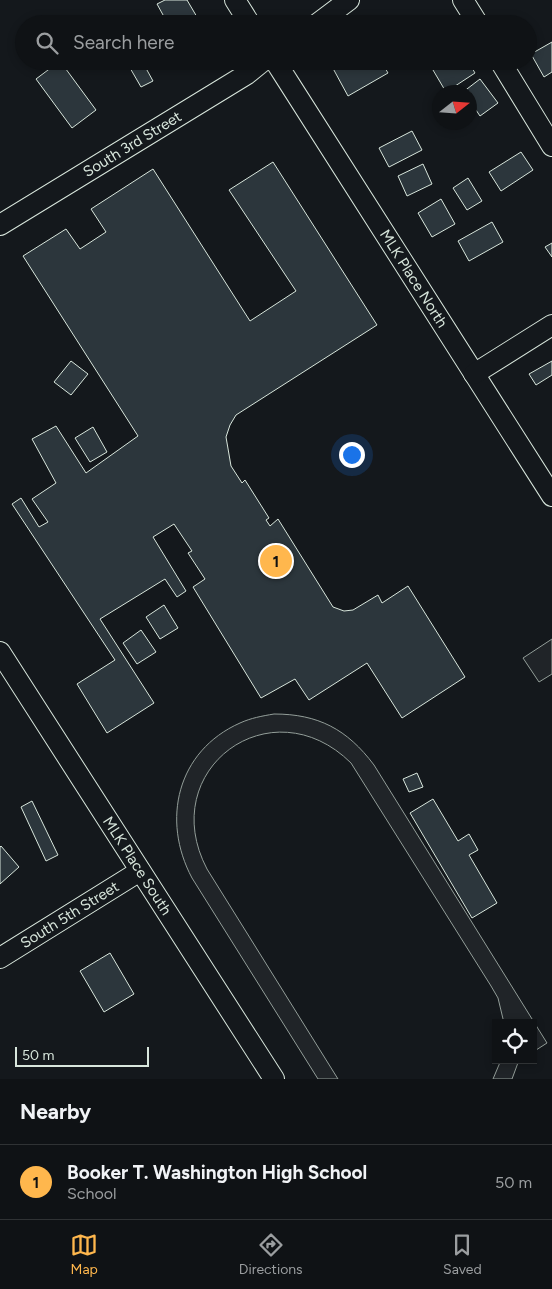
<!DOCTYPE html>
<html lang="en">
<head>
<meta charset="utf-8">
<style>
	body { margin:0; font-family:Figtree,sans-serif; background:#1d2022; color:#f1f3f6 }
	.controls { position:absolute; right:15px; bottom:15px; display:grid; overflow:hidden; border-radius:0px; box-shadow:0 2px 8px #0003 }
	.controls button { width:45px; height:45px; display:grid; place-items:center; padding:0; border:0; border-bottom:1px solid #2f3234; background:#0f1215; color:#f1f3f6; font:25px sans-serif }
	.compass { position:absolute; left:432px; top:85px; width:45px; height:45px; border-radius:50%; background:#0f1215; box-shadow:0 2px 8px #0003; rotate:73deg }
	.scale { position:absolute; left:15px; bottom:12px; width:134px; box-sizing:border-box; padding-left:5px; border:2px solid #d8e6dc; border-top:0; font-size:14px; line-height:18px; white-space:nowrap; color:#d8e6dc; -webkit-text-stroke:4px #14181c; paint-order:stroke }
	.you { position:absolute; left:351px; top:454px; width:18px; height:18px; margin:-12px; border:4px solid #fff; border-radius:50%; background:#1a73e8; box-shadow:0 0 0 8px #1a73e833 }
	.badge { display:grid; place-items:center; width:32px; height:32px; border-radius:50%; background:#ffb74d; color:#111; font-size:16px; font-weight:700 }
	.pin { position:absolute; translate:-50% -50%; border:2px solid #fff; box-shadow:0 1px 5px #0006 }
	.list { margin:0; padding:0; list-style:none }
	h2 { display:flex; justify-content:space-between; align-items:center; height:65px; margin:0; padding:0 20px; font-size:21px }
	h2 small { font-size:16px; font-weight:400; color:#9b9ea0 }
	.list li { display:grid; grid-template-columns:32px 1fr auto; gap:15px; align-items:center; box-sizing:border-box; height:75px; padding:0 20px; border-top:1px solid #2f3234 }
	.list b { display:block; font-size:19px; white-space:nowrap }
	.list p { margin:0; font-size:16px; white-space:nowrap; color:#9b9ea0 }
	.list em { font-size:16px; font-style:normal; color:#9b9ea0 }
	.icon { flex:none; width:28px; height:28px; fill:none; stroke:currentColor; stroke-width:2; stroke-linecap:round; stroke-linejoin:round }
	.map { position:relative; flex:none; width:552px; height:1079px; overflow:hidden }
	.search { position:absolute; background:#0f1215; box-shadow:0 2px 8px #0003; left:15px; right:15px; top:15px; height:55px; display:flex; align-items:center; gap:12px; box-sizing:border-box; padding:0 18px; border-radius:28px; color:#9b9ea0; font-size:19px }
	.sheet { height:140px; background:#0f1215 }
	nav { display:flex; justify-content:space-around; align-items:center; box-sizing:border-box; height:70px; border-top:1px solid #2f3234; background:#0f1215; font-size:14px; color:#9b9ea0 }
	nav a { display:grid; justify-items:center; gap:2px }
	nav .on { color:#ffb74d }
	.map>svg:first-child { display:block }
</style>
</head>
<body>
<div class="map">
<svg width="552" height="1079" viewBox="0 0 552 1079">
	<rect width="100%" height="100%" fill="#14181c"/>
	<path fill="#202428" stroke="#939e99" d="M 552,639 L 552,674 L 539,682 L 523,658 Z
		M 274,714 C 318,714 347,729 374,765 L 547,1043 L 533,1052 L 533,1023 L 504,1023 L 498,998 L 491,986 L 351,763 C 271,684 155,770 207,869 L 338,1079 L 318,1079 L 192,878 C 161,820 177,751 240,723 C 251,718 262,716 274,714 Z
		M 501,1060 L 519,1060 L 512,1079 L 493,1079 Z"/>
	<path fill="#2c363c" stroke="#d8e6dc" d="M 165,0 L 187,0 L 197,17 L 186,24 L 168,24 L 157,4 Z
		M 439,18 L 442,24 L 425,24 Z
		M 552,42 L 552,72 L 544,77 L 531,54 Z
		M 60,61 L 96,110 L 72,128 L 36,79 Z
		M 126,61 L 142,61 L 153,81 L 141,87 Z
		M 329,61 L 363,61 L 364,63 L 381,61 L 388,73 L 348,96 Z
		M 447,61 L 468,61 L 475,73 L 446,92 L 433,70 Z
		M 480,79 L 498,103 L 480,116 L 470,101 L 470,92 L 463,92 Z
		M 412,131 L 422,150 L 389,167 L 379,148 Z
		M 521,152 L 533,170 L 501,191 L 489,172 Z
		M 273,162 L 377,325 L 236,415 L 230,425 L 226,437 L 231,466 L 242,483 L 245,480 L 269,518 L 266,520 L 270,526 L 278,519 L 333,607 L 344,611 L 353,610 L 378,595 L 382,603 L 408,586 L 465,677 L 402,718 L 367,663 L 309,700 L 295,679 L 261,698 L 193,587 L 205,579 L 188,553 L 192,551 L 174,524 L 153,537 L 186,591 L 177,597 L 165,579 L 100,619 L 154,703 L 107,733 L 77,684 L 115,660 L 12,504 L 21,498 L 39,527 L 48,522 L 32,499 L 56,483 L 32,439 L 56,426 L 86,473 L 138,436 L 23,256 L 66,229 L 80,249 L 106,232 L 91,209 L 153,169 L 250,321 L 296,291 L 229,190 Z
		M 423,164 L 432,184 L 407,196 L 398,176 Z
		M 468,178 L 482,201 L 467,210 L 453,188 Z
		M 441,199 L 455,224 L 432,237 L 418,213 Z
		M 492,222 L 503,242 L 469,261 L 458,241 Z
		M 552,243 L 552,257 L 545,247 Z
		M 71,361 L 88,374 L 71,395 L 54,382 Z
		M 552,361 L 552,375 L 536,385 L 529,374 Z
		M 93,427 L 107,452 L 90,462 L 75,438 Z
		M 164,605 L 178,628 L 160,639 L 146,617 Z
		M 141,630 L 156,652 L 137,664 L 123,643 Z
		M 417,773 L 423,787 L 409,792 L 403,779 Z
		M 433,799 L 458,841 L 469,834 L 478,850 L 469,855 L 497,903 L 472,918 L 410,813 Z
		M 32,801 L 58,855 L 46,861 L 21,807 Z
		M 1,846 L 19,867 L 0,884 L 0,847 Z
		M 110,953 L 134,994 L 104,1012 L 80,971 Z"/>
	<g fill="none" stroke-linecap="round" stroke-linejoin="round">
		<g stroke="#d8e6dc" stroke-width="22">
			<g id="minor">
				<path d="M 235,0 L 250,24"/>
				<path d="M 463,0 L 478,24"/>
				<path d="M 317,24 L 349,0"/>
				<path id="s1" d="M 275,61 L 552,496"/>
				<path d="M 500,61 L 552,146"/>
				<path id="s2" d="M 0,225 L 247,74 L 263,61"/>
				<path d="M 474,374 L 552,325"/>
				<path id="s3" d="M 0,652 L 274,1079"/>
				<path id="s4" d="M 0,958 L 140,871"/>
			</g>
		</g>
		<use href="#minor" stroke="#14181c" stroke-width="20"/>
	</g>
	<g text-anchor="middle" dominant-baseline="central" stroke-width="4" stroke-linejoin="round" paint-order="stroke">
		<g font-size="15" fill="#d8e6dc" stroke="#14181c">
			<text stroke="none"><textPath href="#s2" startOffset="155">South 3rd Street</textPath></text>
			<text stroke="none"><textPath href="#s1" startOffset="258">MLK Place North</textPath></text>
			<text stroke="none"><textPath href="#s3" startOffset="254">MLK Place South</textPath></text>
			<text stroke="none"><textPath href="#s4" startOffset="82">South 5th Street</textPath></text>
		</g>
	</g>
</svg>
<div class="controls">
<button><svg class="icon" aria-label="locate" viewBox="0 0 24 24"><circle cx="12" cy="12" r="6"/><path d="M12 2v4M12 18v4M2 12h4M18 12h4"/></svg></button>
</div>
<svg class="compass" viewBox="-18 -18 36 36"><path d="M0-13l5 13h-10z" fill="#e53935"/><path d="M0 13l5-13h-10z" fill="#9b9ea0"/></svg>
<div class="scale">50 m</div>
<div class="you"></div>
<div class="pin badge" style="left:276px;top:561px">1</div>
<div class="search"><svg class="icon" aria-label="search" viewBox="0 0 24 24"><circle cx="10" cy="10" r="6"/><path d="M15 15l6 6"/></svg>Search here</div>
</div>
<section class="sheet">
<h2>Nearby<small></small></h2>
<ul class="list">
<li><span class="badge">1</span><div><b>Booker T. Washington High School</b><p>School</p></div><em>50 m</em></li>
</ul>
</section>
<nav>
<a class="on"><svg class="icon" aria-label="map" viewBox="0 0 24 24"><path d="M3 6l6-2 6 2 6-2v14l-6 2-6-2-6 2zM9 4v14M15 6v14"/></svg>Map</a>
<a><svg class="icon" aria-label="directions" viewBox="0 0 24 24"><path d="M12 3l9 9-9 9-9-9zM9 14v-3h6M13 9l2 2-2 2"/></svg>Directions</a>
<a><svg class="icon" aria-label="saved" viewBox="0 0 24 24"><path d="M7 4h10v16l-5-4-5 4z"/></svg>Saved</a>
</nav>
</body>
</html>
